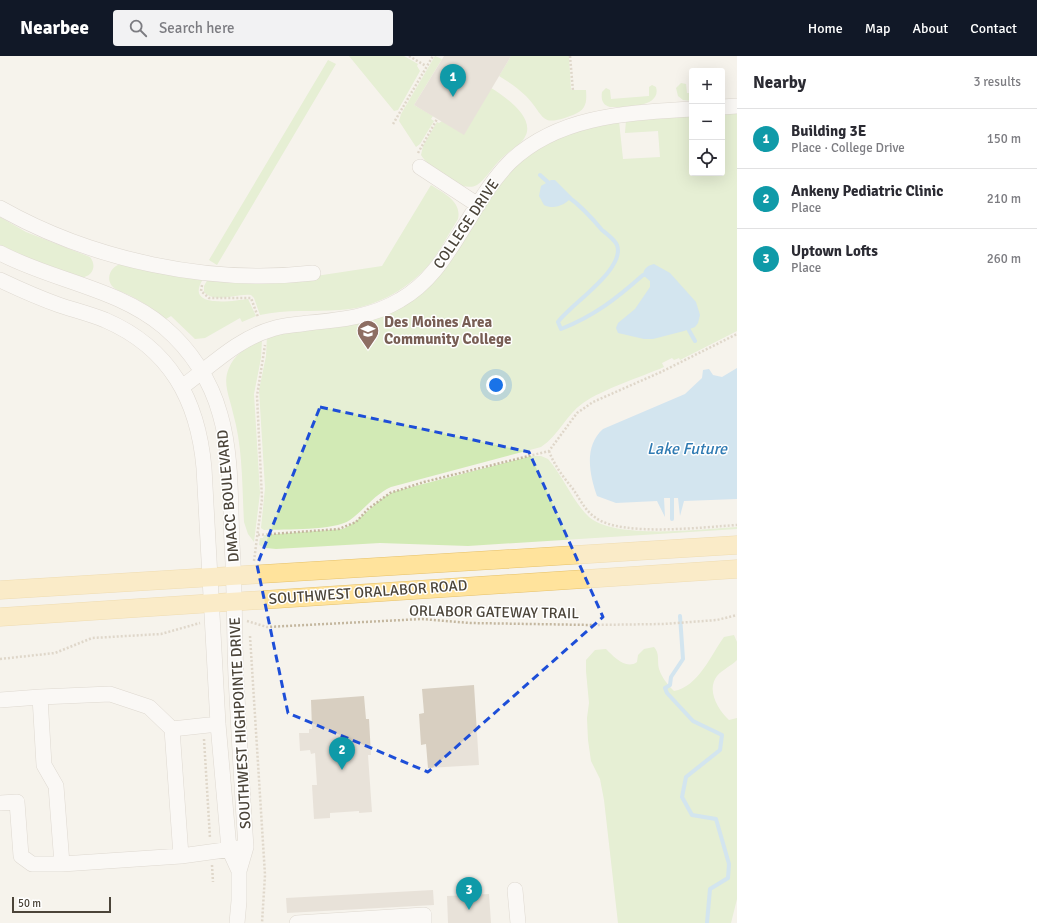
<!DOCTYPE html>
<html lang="en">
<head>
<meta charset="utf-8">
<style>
	body { margin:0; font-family:Signika,sans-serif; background:#f2f2f3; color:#2b2b33 }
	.controls { position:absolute; right:12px; top:12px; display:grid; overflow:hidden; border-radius:4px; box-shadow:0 4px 16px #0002 }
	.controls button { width:36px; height:36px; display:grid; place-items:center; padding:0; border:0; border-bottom:1px solid #e1e1e2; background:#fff; color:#2b2b33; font:20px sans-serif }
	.scale { position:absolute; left:12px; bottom:10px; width:99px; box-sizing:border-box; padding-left:4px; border:2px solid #4b4439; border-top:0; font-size:11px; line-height:14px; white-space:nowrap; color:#4b4439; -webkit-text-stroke:3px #fff; paint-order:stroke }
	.you { position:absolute; left:496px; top:329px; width:14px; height:14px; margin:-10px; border:3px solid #fff; border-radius:50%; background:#1a73e8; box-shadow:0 0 0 6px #1a73e833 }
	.badge { display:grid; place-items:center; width:26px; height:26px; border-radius:50%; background:#111827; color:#fff; font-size:13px; font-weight:700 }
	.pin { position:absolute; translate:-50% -33px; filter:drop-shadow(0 1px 2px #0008) }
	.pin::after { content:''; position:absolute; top:21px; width:14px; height:12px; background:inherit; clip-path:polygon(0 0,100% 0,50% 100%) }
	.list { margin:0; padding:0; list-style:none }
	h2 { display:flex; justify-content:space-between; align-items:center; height:52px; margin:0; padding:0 16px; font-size:17px }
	h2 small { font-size:13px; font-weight:400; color:#7c7c81 }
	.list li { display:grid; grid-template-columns:26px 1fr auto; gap:12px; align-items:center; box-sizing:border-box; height:60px; padding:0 16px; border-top:1px solid #e1e1e2 }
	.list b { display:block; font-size:15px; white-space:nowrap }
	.list p { margin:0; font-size:13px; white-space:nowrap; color:#7c7c81 }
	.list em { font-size:13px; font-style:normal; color:#7c7c81 }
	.icon { flex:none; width:22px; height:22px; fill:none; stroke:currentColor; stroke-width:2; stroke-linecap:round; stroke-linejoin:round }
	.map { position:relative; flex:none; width:737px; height:867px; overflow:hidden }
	header { display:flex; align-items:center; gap:24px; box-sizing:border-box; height:56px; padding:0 20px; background:#111827; color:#fff }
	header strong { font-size:19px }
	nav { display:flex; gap:22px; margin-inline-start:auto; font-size:14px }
	.search { width:280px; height:36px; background:#f2f2f3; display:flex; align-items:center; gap:10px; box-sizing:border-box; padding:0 14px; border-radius:4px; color:#7c7c81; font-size:15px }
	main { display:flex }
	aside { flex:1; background:#fff }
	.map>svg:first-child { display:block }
</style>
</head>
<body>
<header>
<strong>Nearbee</strong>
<div class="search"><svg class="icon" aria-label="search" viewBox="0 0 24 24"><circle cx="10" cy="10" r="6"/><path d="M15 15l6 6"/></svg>Search here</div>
<nav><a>Home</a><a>Map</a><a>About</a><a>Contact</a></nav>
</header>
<main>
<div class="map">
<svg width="737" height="867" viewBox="0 0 737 867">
	<rect width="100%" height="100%" fill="#f6f3ec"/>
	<path fill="#d2eab5" d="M 349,0 L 404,0 L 418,8 L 417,10 L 420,15 L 398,54 L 394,55 Z
		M 435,0 L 442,3 L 414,49 L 433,60 L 431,63 L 434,65 L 420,88 L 416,91 L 399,65 L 401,58 Z
		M 511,0 L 569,0 L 571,34 L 586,34 C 587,47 586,54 573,59 C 539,72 546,61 526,40 C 518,32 509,26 499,20 Z
		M 328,4 L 336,8 L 217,209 L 209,204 Z
		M 681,27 L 686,28 L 687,37 L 692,37 L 692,45 L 683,44 L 678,40 L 676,32 Z
		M 652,29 L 656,31 C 662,52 623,51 610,51 C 602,49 601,43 602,36 L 606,32 L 610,34 L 611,43 L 649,40 L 649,31 Z
		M 491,32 C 506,41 539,64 523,84 C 517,91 508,96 502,102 C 493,110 486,123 477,129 C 461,138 429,112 421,99 L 423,90 L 437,66 L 439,67 Z
		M 737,56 L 737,275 L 680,304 L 679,302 L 674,304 L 672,302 L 662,307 L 664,311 C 641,321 603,333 583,347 C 566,359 559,379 541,391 L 391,431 C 375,438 364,454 350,464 C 334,475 285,473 264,474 L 261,472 L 265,432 L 259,334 L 266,300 L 267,280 L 400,251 L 489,140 L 521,104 L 564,78 L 619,65 L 623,103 L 660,101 L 658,75 L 625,77 L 626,64 L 692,60 L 692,117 L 722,117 L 722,58 Z
		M 431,129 C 443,137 462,145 458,163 C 448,179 439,197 427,211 C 405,235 372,253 339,254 C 313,256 286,253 260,259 L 254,242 L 251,239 C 237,237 215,248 204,236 L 204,230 L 208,223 L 283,225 L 382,210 Z
		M 0,161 L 26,176 L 90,201 C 97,210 93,220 81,222 L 35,205 L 0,189 Z
		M 121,208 L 203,223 C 184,253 233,245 248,243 L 256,260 L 242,266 L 240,262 L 205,282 L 195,283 L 171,260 L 166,263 C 155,254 144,247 131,240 C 126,237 116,235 112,230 C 105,221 112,210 121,208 Z
		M 262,283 L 261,302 L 254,338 L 260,437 L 254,486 L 248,478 L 244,466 C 242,430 243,392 233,357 C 230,342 222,327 229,312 C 235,297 248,291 262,283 Z
		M 531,400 L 541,400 L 548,403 C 563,420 573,446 589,461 C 615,484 703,473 737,471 L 737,473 L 468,490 L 380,487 L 276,493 L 266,492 L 259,489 L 260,482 L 263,482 L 264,479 L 343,473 C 363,464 375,443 396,435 Z
		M 734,579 L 737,586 L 737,604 C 731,610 722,614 717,620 C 706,634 718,654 729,664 L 737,662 L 737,843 L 731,867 L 618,867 L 604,744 L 600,723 L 591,705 L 588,684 L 587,662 L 589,647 L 586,615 L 586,604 L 595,594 L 606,593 C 614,601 626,614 637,606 L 638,599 L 644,593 L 654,591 C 660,597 657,606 659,613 C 662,622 667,628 674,635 C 698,631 711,599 724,581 Z"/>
	<path fill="#a9d4f2" d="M 551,124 L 555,124 L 572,141 C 565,149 554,154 544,149 L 539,140 L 541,130 Z
		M 654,208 L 670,217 L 696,246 L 700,259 L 698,267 L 695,271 L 684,275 L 653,283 L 644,283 L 618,277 L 616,272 L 618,267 L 635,253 L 650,231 L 650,225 L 643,219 C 644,212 647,210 654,208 Z
		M 737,312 L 737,443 L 684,445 L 680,460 L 678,442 L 664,442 L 665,461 L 657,445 L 616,447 L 597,440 C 589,417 584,390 603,373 L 685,338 L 702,322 L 703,314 L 709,313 L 713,319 L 722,321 Z"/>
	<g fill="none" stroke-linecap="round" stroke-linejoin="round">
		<path stroke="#a9d4f2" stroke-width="4" d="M 540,119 L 550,128
			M 567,140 C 580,149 592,162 602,174 C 607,178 615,184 617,189 C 626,213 571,248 558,266 L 561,273 C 594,260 616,243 643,219 L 647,219
			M 686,269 L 695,285
			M 672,463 L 672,442 L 674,437
			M 680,560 L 683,603 L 671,621 L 670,629 L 665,632 L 667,637 L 693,665 L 722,679 L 720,694 L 686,721 L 682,741 L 692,759 L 716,763 L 729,808 L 728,822 L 710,833 L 707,867"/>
	</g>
	<path fill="#d8cfc1" d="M 444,0 L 511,0 L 464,79 L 414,49 Z
		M 474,629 L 479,709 L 428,712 L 426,688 L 421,689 L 419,658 L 424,657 L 422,633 Z
		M 364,640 L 366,663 L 369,663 L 371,699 L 368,699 L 372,756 L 359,757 L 359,755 L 330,757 L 330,762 L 314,763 L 312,729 L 317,729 L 315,697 L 311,698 L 310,694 L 300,695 L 299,677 L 309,677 L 309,673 L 312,673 L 311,644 Z
		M 433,834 L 434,849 L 287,857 L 286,842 Z
		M 489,838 L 491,867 L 448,867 L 447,840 Z"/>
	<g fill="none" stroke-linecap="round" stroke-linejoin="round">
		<g stroke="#c2bbae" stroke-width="16">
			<path id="minor" d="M 722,51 L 737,50
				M 420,111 L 478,149
				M 0,152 C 92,204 209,229 313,217
				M 0,197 C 53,225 118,232 164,271 C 191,294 211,325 220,358 C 232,399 230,445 232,488 C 235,532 234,577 236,621 C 239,678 242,735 246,791 L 239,815 L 239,845 L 237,867
				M 0,224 C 19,233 39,242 59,249 C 74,254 90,258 105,264 C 170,292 198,344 204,412 L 218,668 L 229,793 L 239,815
				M 182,331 C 211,310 237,283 272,273 C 283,269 296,269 308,267 C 340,264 372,261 400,244 C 432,226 448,196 467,166 C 480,145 493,123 510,106 C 559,59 628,57 692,53
				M 0,644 L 40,641
				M 172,673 L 181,800
				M 0,747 L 17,746 L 21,800 L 32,808 L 62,808 L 181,800 L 239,792
				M 62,808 L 56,730 L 44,709 L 40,641 L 110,638 L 149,651 L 172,673 L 218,668
				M 515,834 L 518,867
				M 297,867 L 424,859 L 424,867"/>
		</g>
		<g stroke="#e6c16a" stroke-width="19">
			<path id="major" d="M 0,534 L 737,489
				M 0,561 L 737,513"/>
		</g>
		<path stroke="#c4b79f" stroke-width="2.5" stroke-dasharray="2 2" stroke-linecap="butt" d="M 409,0 L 426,10
			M 570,0 L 573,35
			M 393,68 L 433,0
			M 418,97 L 437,63
			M 202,229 L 201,235 L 209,242 L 251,242 L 258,261
			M 549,395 C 554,409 564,422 573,433 C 580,443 585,455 596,462 C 622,481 704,471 737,469
			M 258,479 L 339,473 L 356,466 L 368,453 L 390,437 L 424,426 L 549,395 L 577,357 L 593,346 L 661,316 L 737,278
			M 254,505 L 262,443 L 257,340 L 265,289
			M 247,565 L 267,571 L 422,563 L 470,567 L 592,569 L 664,568 L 717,564 L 737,559
			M 250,580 L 265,819 L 262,867
			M 0,603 L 55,597 L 92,582 L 161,578 L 200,567
			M 204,683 L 210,782
			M 212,809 L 213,826"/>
		<use href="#minor" stroke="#fff" stroke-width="15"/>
		<use href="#major" stroke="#ffe39c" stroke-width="18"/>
	</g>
	<path d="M0 0H737V867H0ZM 320,351 L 529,396 L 603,561 L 428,716 L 288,657 L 257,509 Z" fill="#f6f3ec" fill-opacity=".55" fill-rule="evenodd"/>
	<path fill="none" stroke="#1d4ed8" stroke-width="3" stroke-dasharray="8 5" stroke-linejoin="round" d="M 320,351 L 529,396 L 603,561 L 428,716 L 288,657 L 257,509 Z"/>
	<defs>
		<g id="university-pin" transform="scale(1.15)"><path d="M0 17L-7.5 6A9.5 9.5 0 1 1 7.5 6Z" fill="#8d6e63" stroke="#fff"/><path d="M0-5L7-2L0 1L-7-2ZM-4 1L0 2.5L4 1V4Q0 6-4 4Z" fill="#fff"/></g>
	</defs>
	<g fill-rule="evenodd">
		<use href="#university-pin" x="368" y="275"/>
	</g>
	<g text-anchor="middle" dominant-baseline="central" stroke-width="3" stroke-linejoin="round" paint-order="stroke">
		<g font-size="15" fill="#4b4439" stroke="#fff">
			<text transform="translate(466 168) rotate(-56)">COLLEGE DRIVE</text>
			<text transform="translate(228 440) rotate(-95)">DMACC BOULEVARD</text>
			<text transform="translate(368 536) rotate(-4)">SOUTHWEST ORALABOR ROAD</text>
			<text transform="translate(494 556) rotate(1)">ORLABOR GATEWAY TRAIL</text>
			<text transform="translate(240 667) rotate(-93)">SOUTHWEST HIGHPOINTE DRIVE</text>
		</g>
		<g font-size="15" font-weight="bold" fill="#785e54" stroke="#fff" text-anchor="start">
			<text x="384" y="266">Des Moines Area<tspan x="384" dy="17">Community College</tspan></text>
		</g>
		<g font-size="16" font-style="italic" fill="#2e7ab2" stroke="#fff">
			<text x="687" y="393">Lake Future</text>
		</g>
	</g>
</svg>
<div class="controls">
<button>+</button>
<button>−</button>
<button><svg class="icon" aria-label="locate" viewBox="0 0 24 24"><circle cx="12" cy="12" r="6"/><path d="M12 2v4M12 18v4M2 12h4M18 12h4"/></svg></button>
</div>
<div class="scale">50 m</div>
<div class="you"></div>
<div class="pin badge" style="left:453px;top:41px;background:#0f9aa8">1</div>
<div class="pin badge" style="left:342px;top:714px;background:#0f9aa8">2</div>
<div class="pin badge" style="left:469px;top:854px;background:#0f9aa8">3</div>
</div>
<aside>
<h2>Nearby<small>3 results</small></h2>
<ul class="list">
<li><span class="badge" style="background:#0f9aa8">1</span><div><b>Building 3E</b><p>Place · College Drive</p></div><em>150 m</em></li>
<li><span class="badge" style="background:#0f9aa8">2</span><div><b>Ankeny Pediatric Clinic</b><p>Place</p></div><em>210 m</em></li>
<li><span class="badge" style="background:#0f9aa8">3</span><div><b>Uptown Lofts</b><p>Place</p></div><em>260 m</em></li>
</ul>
</aside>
</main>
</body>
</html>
